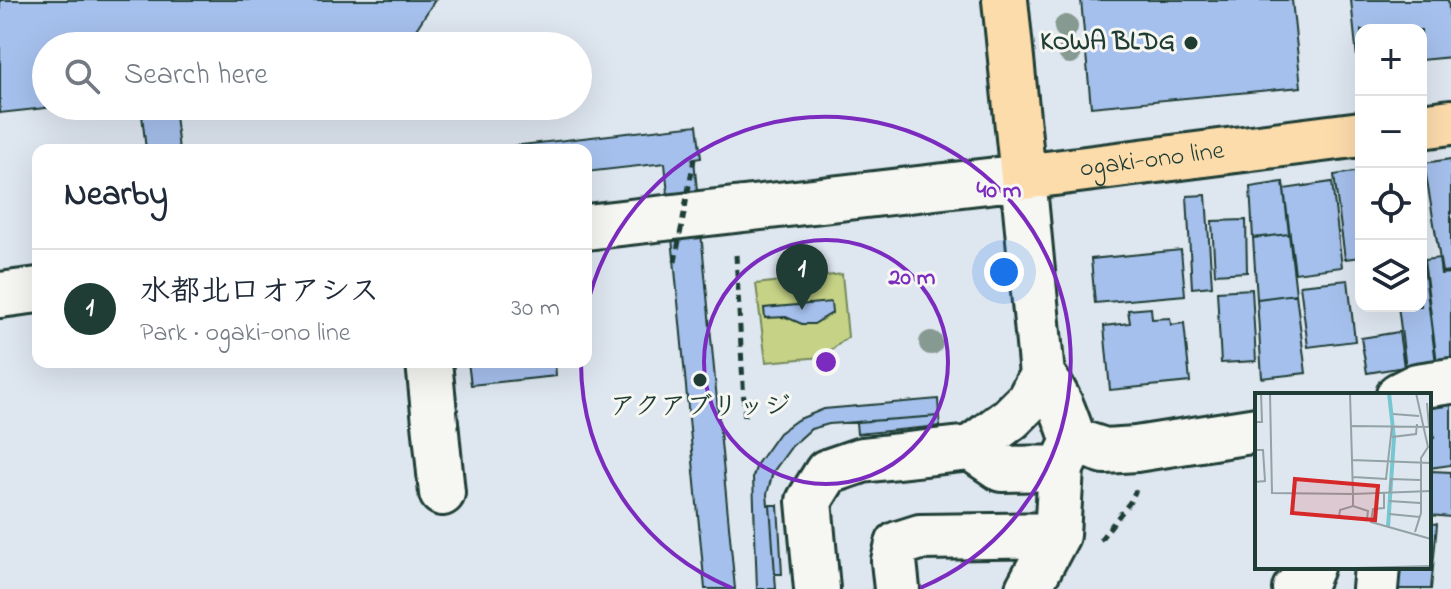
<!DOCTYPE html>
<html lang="en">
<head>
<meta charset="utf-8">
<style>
	body { margin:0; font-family:"Indie Flower","Klee One",sans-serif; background:#f2f2f3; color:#1f2937 }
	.controls { position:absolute; right:24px; top:24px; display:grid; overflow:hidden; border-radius:16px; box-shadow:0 8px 32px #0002 }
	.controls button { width:72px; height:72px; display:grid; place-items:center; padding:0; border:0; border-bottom:2px solid #e0e1e3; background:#fff; color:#1f2937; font:40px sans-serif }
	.you { position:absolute; left:1004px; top:272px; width:28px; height:28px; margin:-20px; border:6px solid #fff; border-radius:50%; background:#1a73e8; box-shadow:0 0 0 12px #1a73e833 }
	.badge { display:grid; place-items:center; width:52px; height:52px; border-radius:50%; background:#1f3d34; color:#fff; font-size:26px; font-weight:700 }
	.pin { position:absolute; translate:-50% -66px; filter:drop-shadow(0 2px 4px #0008) }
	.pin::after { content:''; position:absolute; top:42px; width:28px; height:24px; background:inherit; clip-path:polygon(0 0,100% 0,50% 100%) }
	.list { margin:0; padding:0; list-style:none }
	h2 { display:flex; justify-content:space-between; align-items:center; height:104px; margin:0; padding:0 32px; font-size:34px }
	h2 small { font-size:26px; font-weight:400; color:#747a83 }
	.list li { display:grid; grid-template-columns:52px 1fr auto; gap:24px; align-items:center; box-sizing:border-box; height:120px; padding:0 32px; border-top:2px solid #e0e1e3 }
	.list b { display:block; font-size:30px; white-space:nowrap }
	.list p { margin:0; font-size:26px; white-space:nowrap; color:#747a83 }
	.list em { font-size:26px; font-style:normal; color:#747a83 }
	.icon { flex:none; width:44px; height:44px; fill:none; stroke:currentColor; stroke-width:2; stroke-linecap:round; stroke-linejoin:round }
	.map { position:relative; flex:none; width:1451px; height:589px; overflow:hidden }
	.search { position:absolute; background:#fff; box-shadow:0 8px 32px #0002; left:32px; top:32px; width:560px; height:88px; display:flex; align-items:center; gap:20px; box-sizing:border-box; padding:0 28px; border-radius:44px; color:#747a83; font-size:30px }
	.panel { position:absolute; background:#fff; box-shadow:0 8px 32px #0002; left:32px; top:144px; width:560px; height:224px; border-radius:16px }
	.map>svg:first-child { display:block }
</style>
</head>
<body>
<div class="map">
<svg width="1451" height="589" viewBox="0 0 1451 589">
	<rect width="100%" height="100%" fill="#dee6f0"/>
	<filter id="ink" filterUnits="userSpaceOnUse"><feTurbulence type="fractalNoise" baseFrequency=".0125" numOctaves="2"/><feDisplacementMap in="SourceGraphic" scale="16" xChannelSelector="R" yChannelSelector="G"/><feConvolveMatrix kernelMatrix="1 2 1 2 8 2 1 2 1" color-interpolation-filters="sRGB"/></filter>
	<g filter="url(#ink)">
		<path fill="#c6d285" stroke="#72885c" stroke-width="2" d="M 842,274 L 848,337 L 822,357 L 766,362 L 756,284 Z"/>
		<path fill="#a6c0ed" stroke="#1f3d34" stroke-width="2" d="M 0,0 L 435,0 L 415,31 L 401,46 L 46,46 L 46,106 L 64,106 L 0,113 Z
			M 1081,0 L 1292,0 L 1301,87 L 1091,107 Z
			M 1351,0 L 1448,0 L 1451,28 L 1451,57 L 1421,60 L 1421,30 L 1361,30 L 1361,67 L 1358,68 Z
			M 141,106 L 174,106 L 179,150 L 146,150 Z
			M 697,125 L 701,158 L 694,159 L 735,589 L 705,589 L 665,163 L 586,172 L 586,150 L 478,150 Z
			M 1451,159 L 1451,271 L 1442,272 L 1424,163 Z
			M 1361,171 L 1361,257 L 1345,259 L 1334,175 Z
			M 1283,182 L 1289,234 L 1253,238 L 1250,187 Z
			M 1332,182 L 1342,267 L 1295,273 L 1284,189 Z
			M 1206,195 L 1212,286 L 1192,288 L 1187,196 Z
			M 1246,220 L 1247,272 L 1215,274 L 1212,221 Z
			M 1289,234 L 1296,294 L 1257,299 L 1253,238 Z
			M 1421,243 L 1436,364 L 1406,368 L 1398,306 L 1421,306 Z
			M 1181,250 L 1185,295 L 1095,303 L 1091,259 Z
			M 1439,258 L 1441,274 L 1451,273 L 1451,362 L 1437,363 L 1424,260 Z
			M 1348,280 L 1355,341 L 1308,347 L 1300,285 Z
			M 1252,289 L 1256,361 L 1221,363 L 1217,291 Z
			M 1296,294 L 1306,373 L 1262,378 L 1257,299 Z
			M 831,302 L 832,313 L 814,324 L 802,324 L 786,317 L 765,318 L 764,308 Z
			M 1151,308 L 1152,319 L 1170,318 L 1171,325 L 1184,323 L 1190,382 L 1110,390 L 1104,326 L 1130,323 L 1128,310 Z
			M 1399,332 L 1404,367 L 1367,373 L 1361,338 Z
			M 468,362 L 555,362 L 556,376 L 471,385 Z
			M 938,399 L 939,416 L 829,424 L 811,429 L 792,446 L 773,472 L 767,494 L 768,505 L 770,505 L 776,589 L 757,589 L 753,477 L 757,464 L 779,433 L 797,420 L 824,409 Z
			M 1451,403 L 1451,465 L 1429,468 L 1429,439 L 1434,438 L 1430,405 Z
			M 939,416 L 940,426 L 857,434 L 856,422 Z
			M 1431,471 L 1451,472 L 1451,517 L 1429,515 Z
			M 770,505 L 778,505 L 782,574 L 775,574 Z
			M 1429,523 L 1437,524 L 1431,589 L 1393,589 L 1394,567 L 1429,567 Z"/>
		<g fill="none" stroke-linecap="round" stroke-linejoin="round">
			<g stroke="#1f3d34" stroke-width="50">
				<path id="minor" d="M 586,227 L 1023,177 L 1042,375 L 1029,400 L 1011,418 L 971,448 L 862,460 L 827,472 L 809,501 L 817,589
					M 0,295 L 38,290
					M 429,362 L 442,493
					M 1042,375 C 1059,396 1065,415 1074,441 L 1105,451 L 1136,449 L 1257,430
					M 1399,395 L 1417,386 L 1451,381
					M 971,448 L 1002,469 L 1061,468
					M 897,589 L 894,561 L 898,544 L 920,537 L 1057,535
					M 1028,589 L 1057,535 L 1061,468 L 1074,441
					M 1295,589 L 1303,586 L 1311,567
					M 1375,589 L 1377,567"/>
			</g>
			<g stroke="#1f3d34" stroke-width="50">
				<g id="major">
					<path id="s1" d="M 1005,0 L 1023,177 L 1361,134"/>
					<path d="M 1421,126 L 1451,122"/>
				</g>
			</g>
			<path stroke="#1f3d34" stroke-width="5" stroke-dasharray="8 6" stroke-linecap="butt" d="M 736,255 L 745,421
				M 1100,540 L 1130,502 L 1136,490"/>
			<use href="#minor" stroke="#f6f6f2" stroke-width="44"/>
			<use href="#major" stroke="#fddcac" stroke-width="44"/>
			<path stroke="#1f3d34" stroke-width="5" stroke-dasharray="8 6" stroke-linecap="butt" d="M 675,262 L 694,159"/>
		</g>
		<g fill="#879a91">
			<circle cx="1066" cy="27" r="12"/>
			<circle cx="1070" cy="52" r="12"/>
			<circle cx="931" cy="343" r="12"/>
		</g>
	</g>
	<g fill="none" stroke="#7b2cbf" stroke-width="4">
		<circle cx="826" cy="362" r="122"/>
		<path d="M732 588A245 245 0 0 1 581 362M586 311A245 245 0 1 1 920 588"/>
	</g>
	<g fill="#1f3d34" stroke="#f6f6f2" stroke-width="3">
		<circle cx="1191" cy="43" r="8"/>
		<circle cx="700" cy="380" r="8"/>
	</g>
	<g text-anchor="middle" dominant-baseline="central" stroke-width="6" stroke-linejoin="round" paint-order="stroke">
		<g font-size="26" font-weight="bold" fill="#1f3d34" stroke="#f6f6f2" text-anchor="end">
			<text x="1175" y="43">KOWA BLDG</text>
			<text x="700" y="408" text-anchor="middle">アクアブリッジ</text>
		</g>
		<g font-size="26" fill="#1f3d34" stroke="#f6f6f2">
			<text stroke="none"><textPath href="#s1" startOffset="308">ogaki-ono line</textPath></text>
		</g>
	</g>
	<g transform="translate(1255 393)">
		<rect width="176" height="176" fill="#dee6f0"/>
		<path fill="none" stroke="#77c7d0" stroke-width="4" d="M 133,134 L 139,45 L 134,0"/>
		<path fill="none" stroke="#92a2a5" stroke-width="2" d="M 15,0 L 17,100 L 98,101 L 98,113M 95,0 L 98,101 L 176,98M 172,10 L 174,34M 138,21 L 164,23M 0,29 L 7,29 L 6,0M 97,33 L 176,34M 137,44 L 161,41 L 162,31M 0,57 L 8,57 L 10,88 L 0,89M 97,67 L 176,70M 98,84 L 132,86M 131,86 L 137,33M 135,99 L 136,86 L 165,87M 129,100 L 129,115 L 118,116 L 116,129 L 176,146M 134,108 L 165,110M 98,113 L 113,118 L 112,126 L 84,124 L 85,117 ZM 134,121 L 165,124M 160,139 L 166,120 L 166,65 L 173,54 L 161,0M 63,176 L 176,173"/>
		<path fill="#d62828" fill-opacity="0.15" stroke="#d62828" stroke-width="4" d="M 40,86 L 123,93 L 120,127 L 37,120 Z"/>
		<rect width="176" height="176" fill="none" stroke="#1f3d34" stroke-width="4"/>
	</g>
	<circle cx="826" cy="362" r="12" fill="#7b2cbf" stroke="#f6f6f2" stroke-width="4"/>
	<g font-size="24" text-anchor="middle" font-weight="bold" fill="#7b2cbf" stroke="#f6f6f2" stroke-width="6" stroke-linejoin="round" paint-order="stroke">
		<text x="999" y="197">40 m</text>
		<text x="912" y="284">20 m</text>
	</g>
</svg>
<div class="controls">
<button>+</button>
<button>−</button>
<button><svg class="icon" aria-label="locate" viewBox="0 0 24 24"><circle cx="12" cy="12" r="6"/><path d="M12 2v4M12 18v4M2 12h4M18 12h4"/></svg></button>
<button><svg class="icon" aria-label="layers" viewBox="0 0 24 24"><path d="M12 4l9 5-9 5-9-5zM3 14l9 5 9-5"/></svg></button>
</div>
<div class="you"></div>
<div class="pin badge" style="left:802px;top:310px">1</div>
<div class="search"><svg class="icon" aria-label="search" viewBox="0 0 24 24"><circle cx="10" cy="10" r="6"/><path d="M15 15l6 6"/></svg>Search here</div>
<section class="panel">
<h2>Nearby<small></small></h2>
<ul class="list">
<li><span class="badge">1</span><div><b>水都北口オアシス</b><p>Park · ogaki-ono line</p></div><em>30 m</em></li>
</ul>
</section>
</div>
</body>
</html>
